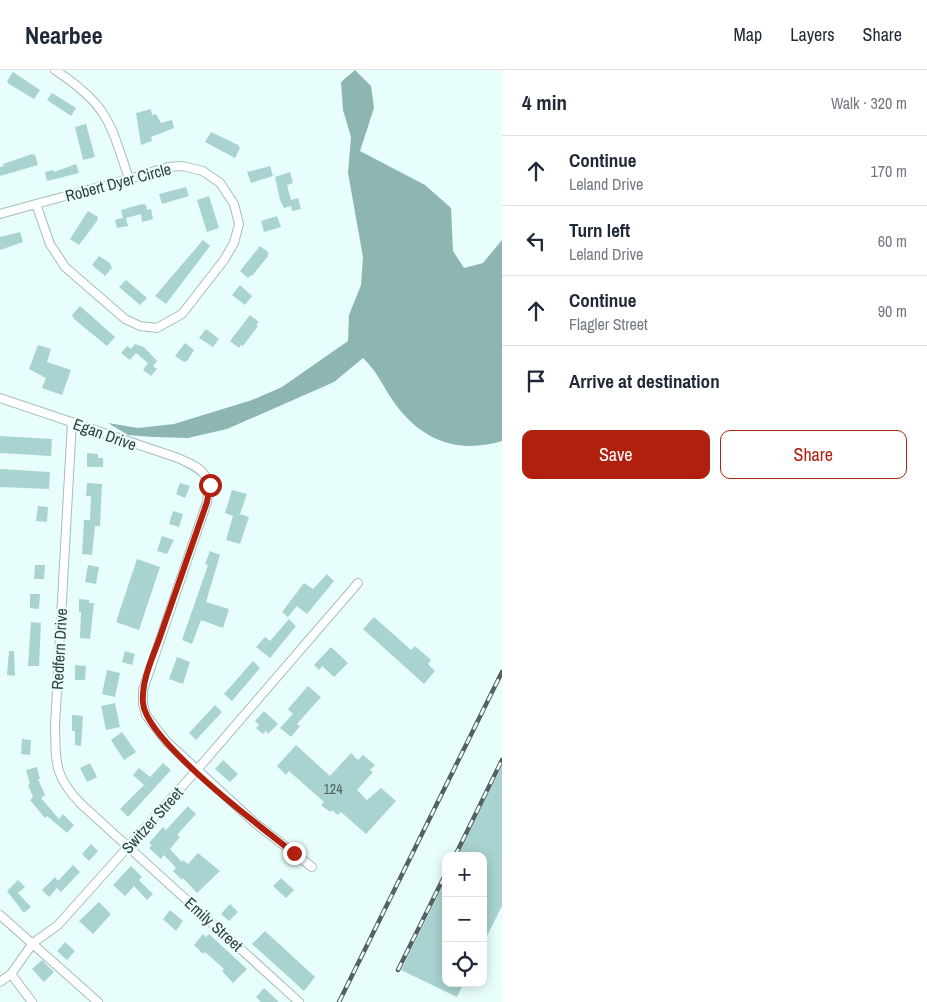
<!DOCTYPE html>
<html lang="en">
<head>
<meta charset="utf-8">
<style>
	body { margin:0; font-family:"Archivo Narrow",sans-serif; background:#f2f2f3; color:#1f2937 }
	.controls { position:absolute; right:15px; bottom:15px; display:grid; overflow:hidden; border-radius:10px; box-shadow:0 2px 12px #0003 }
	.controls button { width:45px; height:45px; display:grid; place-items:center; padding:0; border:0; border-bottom:1px solid #e0e1e3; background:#fff; color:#1f2937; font:25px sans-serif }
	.stop { position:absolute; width:15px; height:15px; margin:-11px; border:4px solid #af200e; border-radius:50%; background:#fff }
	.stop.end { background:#af200e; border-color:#fff; box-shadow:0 1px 5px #0008 }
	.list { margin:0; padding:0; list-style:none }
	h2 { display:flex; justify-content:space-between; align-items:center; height:65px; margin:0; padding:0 20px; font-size:21px }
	h2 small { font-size:16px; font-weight:400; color:#747a83 }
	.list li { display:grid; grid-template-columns:32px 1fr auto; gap:15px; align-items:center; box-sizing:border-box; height:70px; padding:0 20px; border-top:1px solid #e0e1e3 }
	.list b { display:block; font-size:19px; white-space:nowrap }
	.list p { margin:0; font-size:16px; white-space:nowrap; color:#747a83 }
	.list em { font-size:16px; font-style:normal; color:#747a83 }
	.actions { display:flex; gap:10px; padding:15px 20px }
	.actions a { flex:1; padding:11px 0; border:1px solid #af200e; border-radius:10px; text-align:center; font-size:18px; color:#af200e }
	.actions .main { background:#af200e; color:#fff }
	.icon { flex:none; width:28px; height:28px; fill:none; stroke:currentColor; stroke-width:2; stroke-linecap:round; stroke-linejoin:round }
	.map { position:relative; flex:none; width:502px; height:932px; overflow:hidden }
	header { display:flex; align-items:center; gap:30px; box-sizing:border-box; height:70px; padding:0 25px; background:#fff; border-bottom:1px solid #e0e1e3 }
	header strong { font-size:24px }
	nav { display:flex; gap:28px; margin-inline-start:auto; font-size:18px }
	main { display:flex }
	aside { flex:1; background:#fff }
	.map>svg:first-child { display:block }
</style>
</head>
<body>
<header>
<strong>Nearbee</strong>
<nav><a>Map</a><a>Layers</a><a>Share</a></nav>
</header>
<main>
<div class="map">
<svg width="502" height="932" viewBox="0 0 502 932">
	<rect width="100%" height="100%" fill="#e8fefc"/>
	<path fill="#8db6b3" d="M 355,0 L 371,16 L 374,38 L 360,81 L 425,115 L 451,138 L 453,181 L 464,198 L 483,193 L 502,170 L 502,371 C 458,384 423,371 396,335 C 384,319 378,302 363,288 L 334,312 L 227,359 L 188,368 L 153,367 L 128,365 L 108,353 L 138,358 L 174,354 L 252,330 L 282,317 L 348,271 L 349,245 L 361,215 L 363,187 L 348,103 L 351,67 L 343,40 L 341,12 Z"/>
	<path fill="#a9d3d0" d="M 13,2 L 40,20 L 34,29 L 9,14 L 7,11 Z
		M 52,23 L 76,38 L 71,46 L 47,30 Z
		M 151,39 L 152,45 L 156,44 L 161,53 L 172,50 L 174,58 L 151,67 L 152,71 L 141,75 L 136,43 Z
		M 86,54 L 95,87 L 83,90 L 75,57 Z
		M 211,62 L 238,75 L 240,78 L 235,88 L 205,72 Z
		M 32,84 L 35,85 L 38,95 L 0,106 L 0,97 L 4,96 L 3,94 Z
		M 76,94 L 79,103 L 47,111 L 45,102 L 53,100 L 54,102 Z
		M 270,96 L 273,106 L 251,113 L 247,102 Z
		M 290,102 L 293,113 L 287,115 L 291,130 L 298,128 L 301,139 L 292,141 L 291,136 L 284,138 L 280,130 L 275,107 Z
		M 186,117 L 189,126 L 162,134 L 159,124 Z
		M 209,126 L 219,158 L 207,162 L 197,130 Z
		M 142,134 L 146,135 L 147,140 L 151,139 L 153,149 L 142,152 L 141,144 L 126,148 L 128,156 L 117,158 L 115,150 L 123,148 L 121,140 Z
		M 88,141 L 98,147 L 97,151 L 79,175 L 70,169 Z
		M 277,146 L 281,157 L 264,162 L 261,151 Z
		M 20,162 L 23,172 L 0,180 L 0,167 Z
		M 203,170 L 210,176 L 166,234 L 155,226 Z
		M 260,176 L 268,182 L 268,186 L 252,206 L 251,205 L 248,208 L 240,201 Z
		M 99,186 L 110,193 L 112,198 L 105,206 L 92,195 Z
		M 126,210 L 147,228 L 140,235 L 119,217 Z
		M 240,215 L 252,226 L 245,235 L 232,225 Z
		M 80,236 L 115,267 L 107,276 L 74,249 L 72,245 Z
		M 250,245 L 259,252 L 256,255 L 258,256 L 243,276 L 241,275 L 239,278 L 230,271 Z
		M 206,259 L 219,269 L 213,277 L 199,268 Z
		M 185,273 L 194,280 L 188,290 L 184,292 L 175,286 Z
		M 135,274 L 144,277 L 157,291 L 153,296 L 157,299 L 151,306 L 143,300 L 148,293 L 136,283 L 130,290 L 121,283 L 127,276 L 131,279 Z
		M 38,275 L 51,279 L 47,292 L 71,300 L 62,325 L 42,318 L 46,308 L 29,299 Z
		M 0,366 L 52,369 L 51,386 L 0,383 Z
		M 87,383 L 98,384 L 98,388 L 103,388 L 103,397 L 87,397 Z
		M 0,399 L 50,402 L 49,419 L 0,417 Z
		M 87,413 L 102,414 L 100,456 L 95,456 L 92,485 L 82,484 L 84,450 L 90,450 L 91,426 L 86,426 Z
		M 180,413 L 190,416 L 185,428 L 176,424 Z
		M 232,420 L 247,424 L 240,444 L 249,447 L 240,474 L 226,470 L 233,446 L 225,443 Z
		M 38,436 L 48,437 L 47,452 L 36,451 Z
		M 173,441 L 183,444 L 179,457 L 169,454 Z
		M 162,466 L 174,470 L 167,484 L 157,481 Z
		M 210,481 L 220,485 L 206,532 L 229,539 L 223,558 L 201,550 L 192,574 L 182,570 L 208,495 L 205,494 Z
		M 137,489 L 160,497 L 139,560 L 116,552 Z
		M 35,495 L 45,495 L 44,509 L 34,509 Z
		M 88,495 L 99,497 L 96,514 L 85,512 Z
		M 327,504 L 334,511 L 307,544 L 297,536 L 288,547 L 282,542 L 304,513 L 313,519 Z
		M 30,524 L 40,524 L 39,539 L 30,538 Z
		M 79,529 L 89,530 L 89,533 L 94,533 L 90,569 L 80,568 L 81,542 L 79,542 Z
		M 374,547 L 411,580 L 415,576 L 431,590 L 428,594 L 435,601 L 424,614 L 363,559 Z
		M 289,549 L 296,556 L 270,588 L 256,577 L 265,567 L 270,571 Z
		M 31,552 L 41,553 L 39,596 L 28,596 Z
		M 331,577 L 348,593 L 334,607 L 322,596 L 319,600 L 314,595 Z
		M 9,581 L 14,581 L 15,606 L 7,605 Z
		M 125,581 L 135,584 L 132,595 L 122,592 Z
		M 177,587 L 190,592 L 183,614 L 169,609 Z
		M 253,591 L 260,598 L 232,631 L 224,624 Z
		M 75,595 L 86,596 L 85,610 L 75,610 Z
		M 107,600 L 120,603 L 115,627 L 102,624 Z
		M 308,616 L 321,627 L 297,654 L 300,656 L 291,667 L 280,658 L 293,644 L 288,639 Z
		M 115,633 L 120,657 L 106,660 L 101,636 Z
		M 215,635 L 222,642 L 196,670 L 189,663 Z
		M 264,641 L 278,654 L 268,664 L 266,661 L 263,664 L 256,658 L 259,655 L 255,651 Z
		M 72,645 L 83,646 L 81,676 L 75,675 L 75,661 L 72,661 Z
		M 122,662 L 136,682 L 124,690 L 111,670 Z
		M 22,669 L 31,670 L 30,685 L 21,684 Z
		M 296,675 L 330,706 L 351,683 L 358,690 L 363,685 L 375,695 L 370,700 L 373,702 L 357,720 L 367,730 L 381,718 L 396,731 L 366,764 L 341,742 L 338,745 L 332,740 L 330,742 L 321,735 L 324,732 L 289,701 L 286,705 L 277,696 Z
		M 223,690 L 238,704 L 230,712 L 215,699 Z
		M 90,693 L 97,707 L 87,712 L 80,698 Z
		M 163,693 L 171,700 L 128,747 L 120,739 L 144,715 L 133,705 L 139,698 L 150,707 Z
		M 502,696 L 502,836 L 483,874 L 483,786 L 457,786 Z
		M 37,697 L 40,709 L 38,709 L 45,725 L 41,728 L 59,749 L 63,744 L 74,755 L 67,763 L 47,746 L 45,748 L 30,730 L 33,727 L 28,715 L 30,714 L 26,700 Z
		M 188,736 L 196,744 L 177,765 L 180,767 L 170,779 L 182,792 L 183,790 L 188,794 L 198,783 L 220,801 L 197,823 L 183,808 L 182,810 L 173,801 L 176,798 L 164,785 L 161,789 L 149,778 L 152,775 L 149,773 L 163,757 L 166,760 Z
		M 91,774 L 98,781 L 89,791 L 82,784 Z
		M 73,795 L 80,802 L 61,822 L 57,818 L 49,827 L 42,820 L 55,807 L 58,811 Z
		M 131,796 L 142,807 L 139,810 L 153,824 L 147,830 L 134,816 L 125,826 L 113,815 Z
		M 281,808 L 294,820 L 286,828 L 273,816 Z
		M 446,809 L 446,913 L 464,913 L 457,927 L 401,900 Z
		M 18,810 L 25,817 L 18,823 L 31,837 L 24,843 L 7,821 Z
		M 99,832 L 111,844 L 93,864 L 79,851 Z
		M 230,834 L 238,842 L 229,851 L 221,844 Z
		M 170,840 L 183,851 L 176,861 L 163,849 Z
		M 265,861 L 315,907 L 304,921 L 252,874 Z
		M 203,864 L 206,867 L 209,864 L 247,899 L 233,913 L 222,901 L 224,899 L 205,882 L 203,884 L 194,875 Z
		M 65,872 L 75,881 L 67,890 L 57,881 Z
		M 42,890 L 54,902 L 44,912 L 32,899 Z
		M 264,918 L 279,932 L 261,932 L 256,927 Z"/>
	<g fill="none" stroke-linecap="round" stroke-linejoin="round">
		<g stroke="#a5bebc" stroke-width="10">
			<path id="minor" d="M 55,0 C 108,35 110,52 129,109
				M 0,144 L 36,134 L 129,109 L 168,97 L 182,96 L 203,101 L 220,113 L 234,134 L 239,154 L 234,173 L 224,190 L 182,244 L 157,258 L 140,256 L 125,249 L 65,197 L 50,174 L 36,134
				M 0,328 L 178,388 C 202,399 212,403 207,432 L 143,620 L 143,634 L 146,645 L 166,671 L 255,753 L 312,797
				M 72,352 L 55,655 C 56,692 53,705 81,734 L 299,932
				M 0,845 L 98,932
				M 11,904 L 32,932
				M 0,912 L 11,904 L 33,873 L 58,855 L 196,701 L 358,513"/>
		</g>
		<use href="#minor" stroke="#fff" stroke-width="8"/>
		<g stroke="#556160" stroke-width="4.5">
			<path id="rail" d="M 455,786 L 502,690
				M 398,900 L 446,803
				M 339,932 L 502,602"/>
		</g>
		<use href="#rail" stroke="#e8fefc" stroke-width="2.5" stroke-dasharray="8" stroke-linecap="butt"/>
	</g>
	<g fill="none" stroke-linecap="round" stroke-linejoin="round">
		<path stroke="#af200e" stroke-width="6" d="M 210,415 L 207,432 C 192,475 177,518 162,561 C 155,583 141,609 143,633 C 146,671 262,758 294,783"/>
	</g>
	<g text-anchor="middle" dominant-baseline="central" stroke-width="4.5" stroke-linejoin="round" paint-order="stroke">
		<g font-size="14" fill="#516362">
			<text x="333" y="719">124</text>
		</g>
		<g font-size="16" fill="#343e3d" stroke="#e8fefc">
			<text transform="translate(118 112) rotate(-15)">Robert Dyer Circle</text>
			<text transform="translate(105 364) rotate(20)">Egan Drive</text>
			<text transform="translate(59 579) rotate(-87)">Redfern Drive</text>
			<text transform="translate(152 750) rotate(-48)">Switzer Street</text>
			<text transform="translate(214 854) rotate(42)">Emily Street</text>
		</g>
	</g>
</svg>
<div class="controls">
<button>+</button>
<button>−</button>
<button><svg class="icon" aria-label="locate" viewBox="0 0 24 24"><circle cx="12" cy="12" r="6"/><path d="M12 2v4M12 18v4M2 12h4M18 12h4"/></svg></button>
</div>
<div class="stop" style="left:210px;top:415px"></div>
<div class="stop end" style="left:294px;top:783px"></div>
</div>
<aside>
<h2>4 min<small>Walk · 320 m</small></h2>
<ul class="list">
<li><svg class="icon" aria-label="ahead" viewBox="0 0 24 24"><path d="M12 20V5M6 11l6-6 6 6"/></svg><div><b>Continue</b><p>Leland Drive</p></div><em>170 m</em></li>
<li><svg class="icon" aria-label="left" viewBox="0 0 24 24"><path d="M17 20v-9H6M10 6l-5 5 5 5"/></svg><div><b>Turn left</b><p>Leland Drive</p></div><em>60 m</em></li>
<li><svg class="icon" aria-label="ahead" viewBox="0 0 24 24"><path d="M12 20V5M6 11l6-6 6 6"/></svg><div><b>Continue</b><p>Flagler Street</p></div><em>90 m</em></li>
<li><svg class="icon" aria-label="arrive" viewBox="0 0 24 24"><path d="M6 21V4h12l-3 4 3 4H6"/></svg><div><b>Arrive at destination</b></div></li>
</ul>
<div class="actions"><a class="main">Save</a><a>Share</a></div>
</aside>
</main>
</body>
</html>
